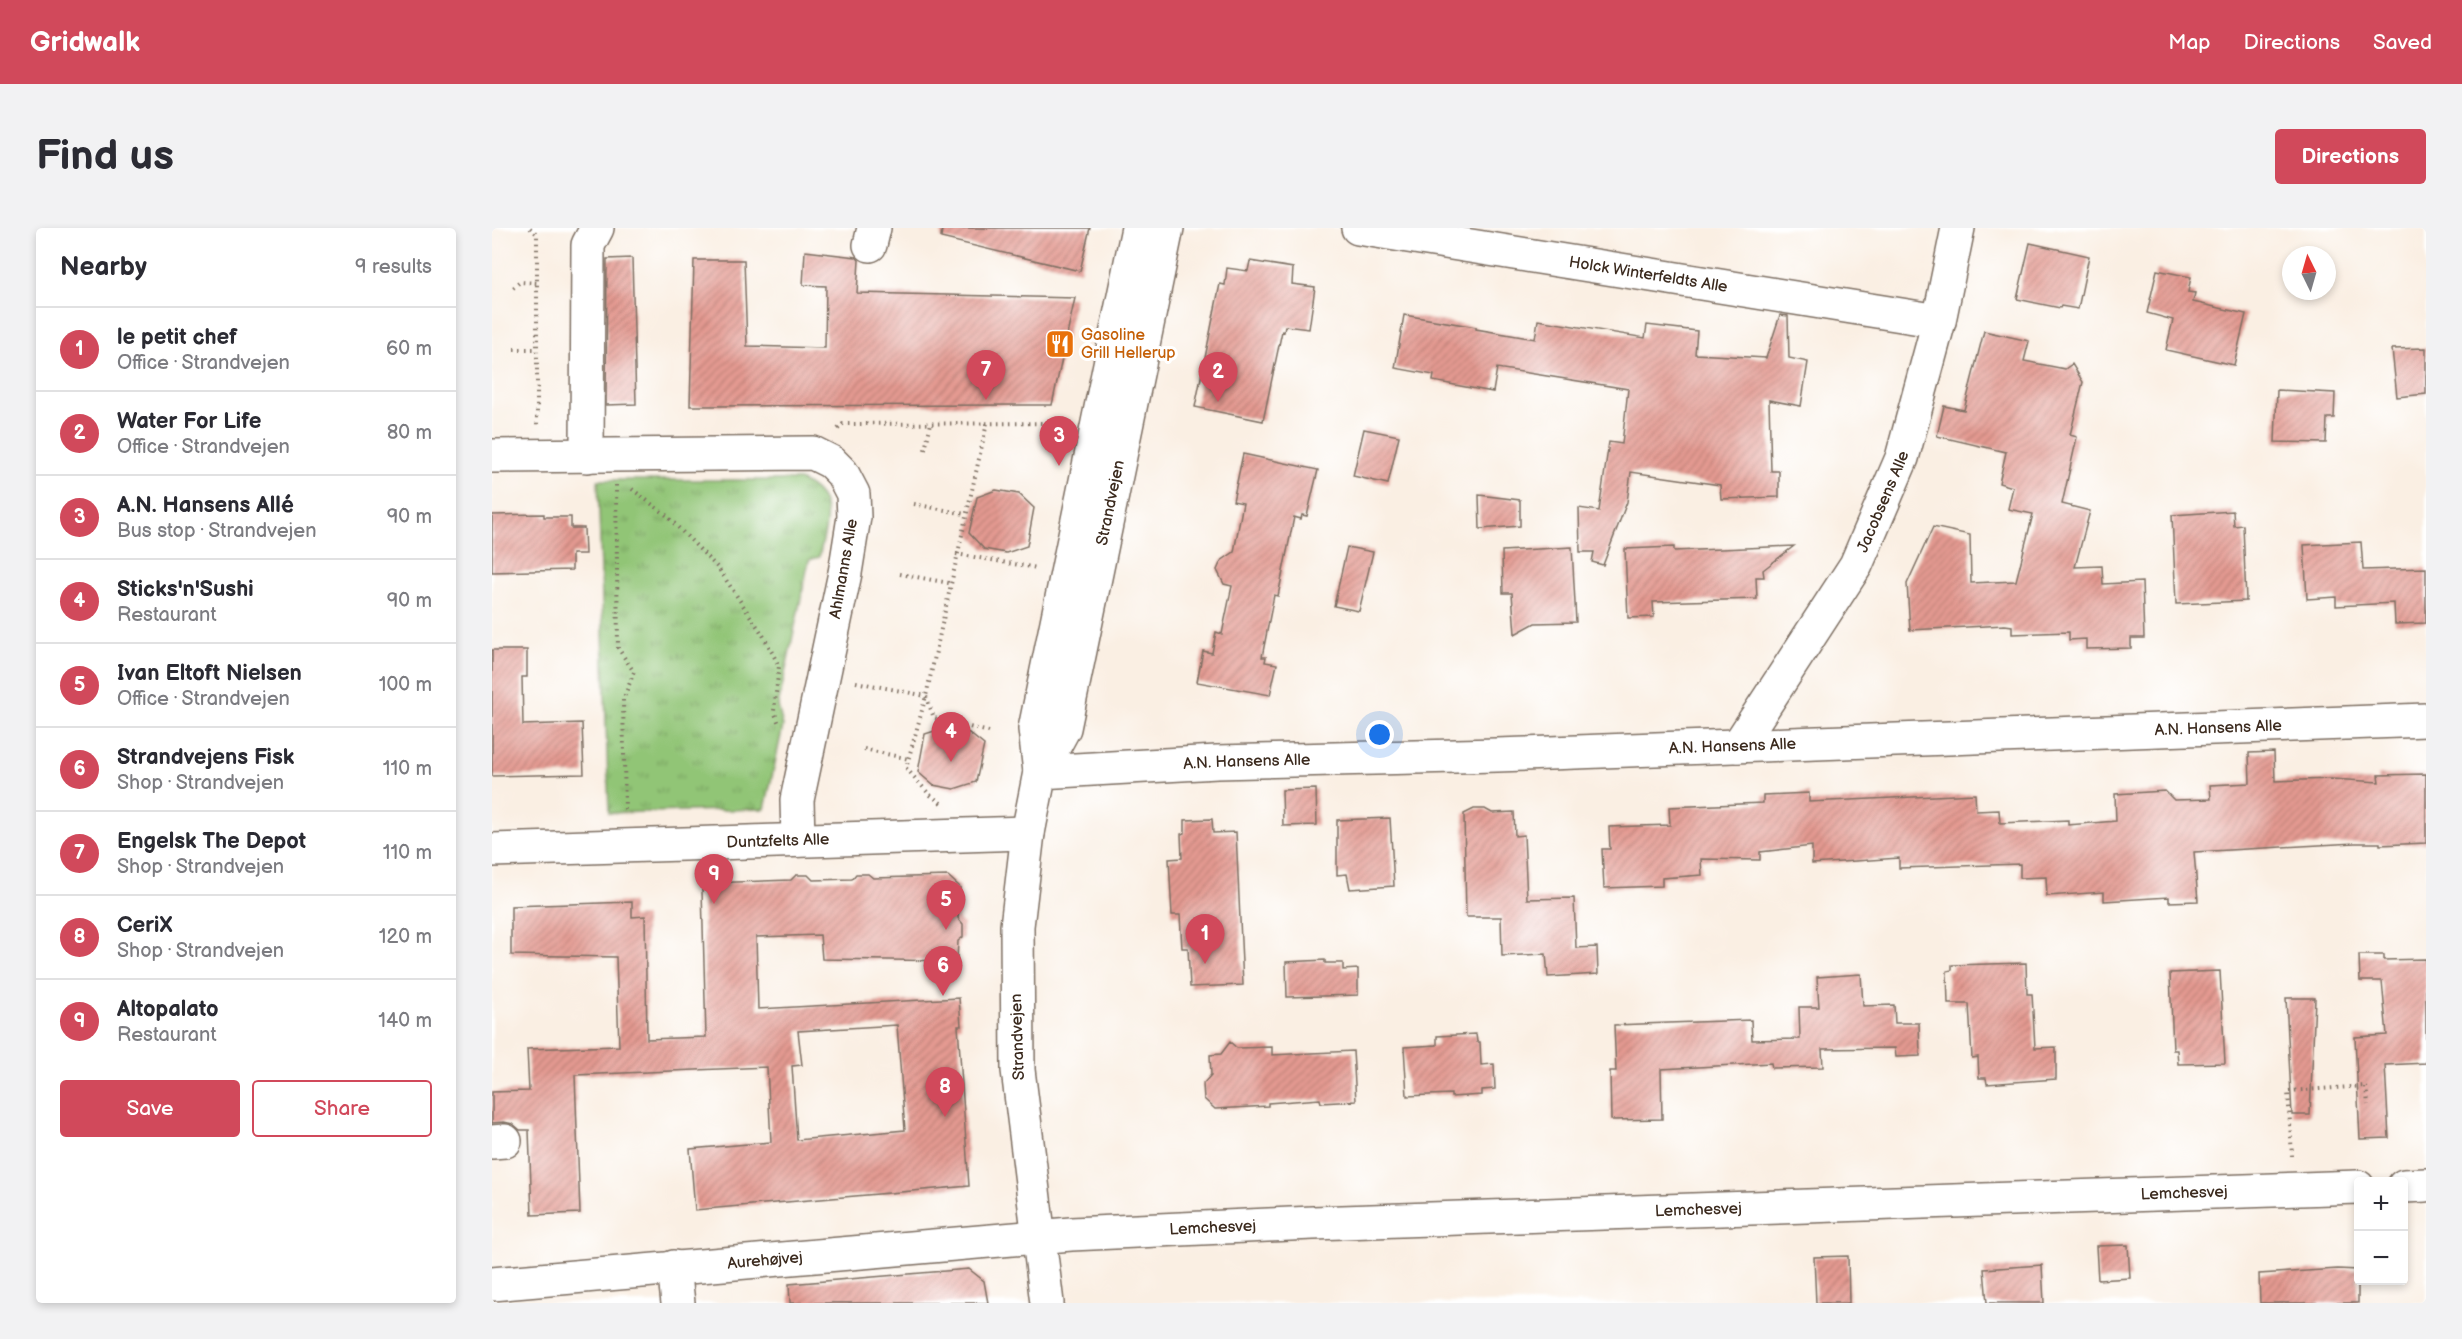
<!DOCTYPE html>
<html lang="en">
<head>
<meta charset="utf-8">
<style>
	body { margin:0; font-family:"Balsamiq Sans",sans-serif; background:#f2f2f3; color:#2b2b33 }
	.controls { position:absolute; right:18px; bottom:18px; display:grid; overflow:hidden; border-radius:6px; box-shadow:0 3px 9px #0003 }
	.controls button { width:54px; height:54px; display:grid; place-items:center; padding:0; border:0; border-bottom:2px solid #e1e1e2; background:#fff; color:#2b2b33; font:30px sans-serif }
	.compass { position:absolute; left:1790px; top:18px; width:54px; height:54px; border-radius:50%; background:#fff; box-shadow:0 3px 9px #0003; rotate:355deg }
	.you { position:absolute; left:888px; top:507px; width:21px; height:21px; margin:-15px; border:4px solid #fff; border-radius:50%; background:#1a73e8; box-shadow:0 0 0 9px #1a73e833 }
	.badge { display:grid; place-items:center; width:39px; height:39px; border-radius:50%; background:#d1495b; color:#fff; font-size:20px; font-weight:700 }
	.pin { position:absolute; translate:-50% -50px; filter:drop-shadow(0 2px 3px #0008) }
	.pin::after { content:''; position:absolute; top:32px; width:21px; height:18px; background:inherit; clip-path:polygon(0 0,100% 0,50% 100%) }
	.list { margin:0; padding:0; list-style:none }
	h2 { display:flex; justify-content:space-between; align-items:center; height:78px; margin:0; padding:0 24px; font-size:26px }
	h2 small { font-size:20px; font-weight:400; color:#7c7c81 }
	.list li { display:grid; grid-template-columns:39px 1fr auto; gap:18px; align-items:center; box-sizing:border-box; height:84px; padding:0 24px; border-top:2px solid #e1e1e2 }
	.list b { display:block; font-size:22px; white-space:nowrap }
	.list p { margin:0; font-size:20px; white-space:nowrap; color:#7c7c81 }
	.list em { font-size:20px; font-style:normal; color:#7c7c81 }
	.actions { display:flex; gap:12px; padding:18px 24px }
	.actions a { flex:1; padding:14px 0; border:2px solid #d1495b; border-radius:6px; text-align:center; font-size:21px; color:#d1495b }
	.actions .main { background:#d1495b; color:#fff }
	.map { position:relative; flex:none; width:1934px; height:1075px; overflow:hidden; border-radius:6px }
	header { display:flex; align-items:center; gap:36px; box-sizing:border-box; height:84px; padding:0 30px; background:#d1495b; color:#fff }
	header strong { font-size:28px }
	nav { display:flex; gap:33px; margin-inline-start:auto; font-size:21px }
	.intro { display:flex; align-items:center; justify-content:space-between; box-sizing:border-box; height:144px; padding:0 36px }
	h1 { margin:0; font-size:42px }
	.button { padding:15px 27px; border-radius:6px; background:#d1495b; color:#fff; font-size:21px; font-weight:700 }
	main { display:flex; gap:36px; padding:0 36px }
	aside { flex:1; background:#fff; border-radius:6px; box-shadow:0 3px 9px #0003 }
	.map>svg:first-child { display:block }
</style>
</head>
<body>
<header>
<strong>Gridwalk</strong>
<nav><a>Map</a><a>Directions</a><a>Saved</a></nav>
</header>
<div class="intro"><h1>Find us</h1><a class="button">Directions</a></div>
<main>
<aside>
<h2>Nearby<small>9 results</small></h2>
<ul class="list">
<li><span class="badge">1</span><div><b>le petit chef</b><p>Office · Strandvejen</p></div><em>60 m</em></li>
<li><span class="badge">2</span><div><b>Water For Life</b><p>Office · Strandvejen</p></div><em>80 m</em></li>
<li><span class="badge">3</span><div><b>A.N. Hansens Allé</b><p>Bus stop · Strandvejen</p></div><em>90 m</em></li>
<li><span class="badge">4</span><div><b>Sticks'n'Sushi</b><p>Restaurant</p></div><em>90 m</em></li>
<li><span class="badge">5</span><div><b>Ivan Eltoft Nielsen</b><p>Office · Strandvejen</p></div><em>100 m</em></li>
<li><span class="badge">6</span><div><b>Strandvejens Fisk</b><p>Shop · Strandvejen</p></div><em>110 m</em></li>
<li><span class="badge">7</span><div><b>Engelsk The Depot</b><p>Shop · Strandvejen</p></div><em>110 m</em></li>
<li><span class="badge">8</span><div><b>CeriX</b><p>Shop · Strandvejen</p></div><em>120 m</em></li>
<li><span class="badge">9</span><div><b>Altopalato</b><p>Restaurant</p></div><em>140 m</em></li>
</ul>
<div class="actions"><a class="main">Save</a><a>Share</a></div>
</aside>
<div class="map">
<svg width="1934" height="1075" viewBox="0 0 1934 1075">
	<defs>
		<pattern id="park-tufts" width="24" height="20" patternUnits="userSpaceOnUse" patternTransform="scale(1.5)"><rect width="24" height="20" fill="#91c576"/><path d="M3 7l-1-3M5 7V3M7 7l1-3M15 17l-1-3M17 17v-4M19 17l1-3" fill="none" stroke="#78a060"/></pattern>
		<pattern id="building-hatch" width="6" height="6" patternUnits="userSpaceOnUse" patternTransform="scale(1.5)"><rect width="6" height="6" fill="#e49a91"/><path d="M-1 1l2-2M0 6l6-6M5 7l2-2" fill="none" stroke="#ba7e76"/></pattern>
	</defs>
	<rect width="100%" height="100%" fill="#fff"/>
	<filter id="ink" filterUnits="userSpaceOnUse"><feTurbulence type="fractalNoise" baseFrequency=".0167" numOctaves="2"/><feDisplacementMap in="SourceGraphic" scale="12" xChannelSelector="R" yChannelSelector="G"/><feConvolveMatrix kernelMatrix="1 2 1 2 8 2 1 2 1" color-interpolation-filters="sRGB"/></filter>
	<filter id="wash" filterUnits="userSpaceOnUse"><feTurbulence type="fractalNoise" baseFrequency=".008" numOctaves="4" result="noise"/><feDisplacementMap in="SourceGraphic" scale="24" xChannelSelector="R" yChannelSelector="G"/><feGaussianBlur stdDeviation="1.35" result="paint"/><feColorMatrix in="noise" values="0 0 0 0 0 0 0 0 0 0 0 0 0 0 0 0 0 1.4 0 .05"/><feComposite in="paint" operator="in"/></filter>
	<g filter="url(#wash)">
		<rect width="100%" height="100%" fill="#faefe3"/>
		<path fill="url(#park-tufts)" stroke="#66784a" stroke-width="1.5" d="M 106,252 L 307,252 C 345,270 335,294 327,329 L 317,332 L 286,478 L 291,498 L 273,581 L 117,585 Z"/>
		<g id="blocks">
			<path fill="url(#building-hatch)" fill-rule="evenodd" d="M 450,0 L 598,0 L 588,43 L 449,10 Z
				M 1538,15 L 1597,28 L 1586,81 L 1569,78 L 1568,80 L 1525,71 Z
				M 313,23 L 364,29 L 367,32 L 365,65 L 583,70 L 560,177 L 198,178 L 202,32 L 252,32 L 255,118 L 333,120 L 334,58 L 311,57 Z
				M 140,30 L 144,176 L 114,177 L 115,31 Z
				M 758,33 L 801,40 L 800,56 L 823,59 L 817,101 L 793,98 L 792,104 L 790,103 L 771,193 L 703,179 L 728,56 L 733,57 L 735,40 L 756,43 Z
				M 1665,42 L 1699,49 L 1696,64 L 1703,65 L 1701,74 L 1754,86 L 1742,137 L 1674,122 L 1681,92 L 1655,85 Z
				M 912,87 L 984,99 L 984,101 L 1043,111 L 1046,92 L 1153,110 L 1155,97 L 1205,103 L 1203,126 L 1274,130 L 1288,87 L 1296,88 L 1297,130 L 1316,134 L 1309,178 L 1277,172 L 1279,243 L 1287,243 L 1287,269 L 1229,271 L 1228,257 L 1139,244 L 1135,274 L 1111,337 L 1100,334 L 1102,324 L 1088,324 L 1087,280 L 1107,283 L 1117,214 L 1130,216 L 1136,161 L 1005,140 L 1001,164 L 941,153 L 942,147 L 903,140 Z
				M 1492,103 L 1537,113 L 1532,133 L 1573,141 L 1580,136 L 1591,154 L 1578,207 L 1585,209 L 1570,276 L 1598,283 L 1583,339 L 1610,338 L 1611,356 L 1650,354 L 1652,410 L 1639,410 L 1639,420 L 1594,421 L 1594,411 L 1577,412 L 1577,404 L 1520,406 L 1520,398 L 1513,397 L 1418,402 L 1415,356 L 1441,299 L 1478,307 L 1479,355 L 1524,353 L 1541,286 L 1516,281 L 1521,259 L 1507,255 L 1514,224 L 1445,208 L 1452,178 L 1472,182 Z
				M 1934,120 L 1934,166 L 1905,169 L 1900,121 Z
				M 1785,162 L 1843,165 L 1842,190 L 1835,190 L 1834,215 L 1783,214 Z
				M 872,201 L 907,208 L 896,256 L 861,248 Z
				M 751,226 L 826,242 L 815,288 L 810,287 L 809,291 L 802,289 L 786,368 L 782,367 L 770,429 L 774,429 L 773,434 L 785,436 L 778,467 L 705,454 L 711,423 L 720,425 L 724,404 L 730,406 L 740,358 L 732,356 L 725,342 L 729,333 L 742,324 L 751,275 L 741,273 Z
				M 504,262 L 527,266 L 542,280 L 535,318 L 514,325 L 492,321 L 477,305 L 485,269 Z
				M 987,267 L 1028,272 L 1028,298 L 988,301 Z
				M 1741,283 L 1742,298 L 1751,297 L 1754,373 L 1684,376 L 1680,287 Z
				M 52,286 L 52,289 L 79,289 L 79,300 L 92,300 L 93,326 L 80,326 L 80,342 L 0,344 L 0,287 Z
				M 1869,314 L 1871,342 L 1934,340 L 1934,395 L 1903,396 L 1902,375 L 1844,378 L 1844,369 L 1815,371 L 1812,317 Z
				M 1302,318 L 1271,342 L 1272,349 L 1264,349 L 1265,371 L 1161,374 L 1162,389 L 1136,390 L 1133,321 L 1182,319 L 1182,323 Z
				M 855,319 L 881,324 L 867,383 L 842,378 Z
				M 1080,319 L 1084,394 L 1043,395 L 1023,406 L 1020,365 L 1011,365 L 1010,323 Z
				M 0,422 L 35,422 L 35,449 L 30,449 L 31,497 L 90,495 L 92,546 L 0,548 Z
				M 455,499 L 477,505 L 492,517 L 484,554 L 462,561 L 441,557 L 426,544 L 433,506 Z
				M 1782,524 L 1783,553 L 1840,551 L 1887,554 L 1886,547 L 1934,546 L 1934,615 L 1888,617 L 1888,615 L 1863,615 L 1702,624 L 1706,673 L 1677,674 L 1677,669 L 1612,673 L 1612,664 L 1555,668 L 1554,649 L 1528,650 L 1528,636 L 1407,640 L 1407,630 L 1320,636 L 1320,618 L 1268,624 L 1268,632 L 1209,631 L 1210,647 L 1170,650 L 1170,658 L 1112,660 L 1110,621 L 1118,621 L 1117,599 L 1178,597 L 1177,579 L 1271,575 L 1271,567 L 1317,565 L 1317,574 L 1483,566 L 1484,583 L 1507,582 L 1508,595 L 1576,592 L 1576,597 L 1624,593 L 1623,566 L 1673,563 L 1682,572 L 1719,571 L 1718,557 L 1758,555 L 1757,525 Z
				M 824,561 L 825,597 L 791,598 L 790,562 Z
				M 982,581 L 993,581 L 1000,585 L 1022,584 L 1023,608 L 1032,607 L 1035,671 L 1082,670 L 1084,720 L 1105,719 L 1106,746 L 1056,749 L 1054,726 L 1010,728 L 1009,689 L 974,689 L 972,586 Z
				M 898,590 L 902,658 L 858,661 L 855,646 L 845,647 L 845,592 Z
				M 720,591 L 721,605 L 744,604 L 751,757 L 698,759 L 696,720 L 690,720 L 688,687 L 680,687 L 677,631 L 690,630 L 689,606 L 693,605 L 693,592 Z
				M 364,646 L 376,646 L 381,650 L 456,648 L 468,659 L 466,690 L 471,696 L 471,709 L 466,713 L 465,733 L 330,731 L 328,707 L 264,709 L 266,781 L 467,770 L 469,798 L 466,798 L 477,958 L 203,982 L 198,921 L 279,914 L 275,839 L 83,847 L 88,985 L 40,987 L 37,902 L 28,902 L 21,896 L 12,894 L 0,895 L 0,864 L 37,863 L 35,821 L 127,818 L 124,729 L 19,727 L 19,678 L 140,674 L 140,689 L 153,688 L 155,811 L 214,809 L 210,662 L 217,655 L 299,652 L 304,647 L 316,647 L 321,652 L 360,651 ZM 405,797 L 413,902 L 305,912 L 300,838 L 310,837 L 306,803 Z
				M 1867,727 L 1892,727 L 1892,732 L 1934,731 L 1934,835 L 1893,837 L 1897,910 L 1868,911 L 1863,809 L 1895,807 L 1890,753 L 1868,753 Z
				M 833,732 L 833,735 L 851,735 L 851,742 L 866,741 L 866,767 L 795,769 L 794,734 Z
				M 1534,735 L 1535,766 L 1540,766 L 1543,820 L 1564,819 L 1564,851 L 1495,856 L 1494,850 L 1487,850 L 1486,829 L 1480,830 L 1477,776 L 1456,776 L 1455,743 L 1460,742 L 1460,737 Z
				M 1728,743 L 1733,835 L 1686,836 L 1685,822 L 1681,822 L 1678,745 Z
				M 1369,746 L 1371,778 L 1402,777 L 1403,795 L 1427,795 L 1428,828 L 1404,829 L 1403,820 L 1330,821 L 1331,839 L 1280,840 L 1279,835 L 1169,841 L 1170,891 L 1119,892 L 1118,843 L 1124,843 L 1122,797 L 1259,792 L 1260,812 L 1308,811 L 1307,779 L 1327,779 L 1325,749 Z
				M 1794,770 L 1823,770 L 1818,887 L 1800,887 Z
				M 984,806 L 985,814 L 988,814 L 989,837 L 1002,836 L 1003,861 L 990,862 L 990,867 L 959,869 L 959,866 L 915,868 L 912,819 L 945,817 L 945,808 Z
				M 738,814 L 745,820 L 780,819 L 780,827 L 861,823 L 864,873 L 829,875 L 828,871 L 776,875 L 776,878 L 723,881 L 712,871 L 711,856 L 719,847 L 718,827 L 729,826 Z
				M 1636,1017 L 1638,1050 L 1606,1052 L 1604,1018 Z
				M 1356,1028 L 1357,1075 L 1324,1075 L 1322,1029 Z
				M 1550,1037 L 1552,1075 L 1495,1075 L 1492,1041 Z
				M 477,1041 L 492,1053 L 496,1075 L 298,1075 L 297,1056 Z
				M 1846,1041 L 1866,1042 L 1866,1075 L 1768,1075 L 1767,1046 Z"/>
		</g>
	</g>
	<g filter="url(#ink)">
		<use href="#blocks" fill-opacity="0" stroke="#7e6f63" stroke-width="1.5"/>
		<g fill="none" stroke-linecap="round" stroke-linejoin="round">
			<g stroke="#7e6f63" stroke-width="36">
				<g id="minor">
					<path id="s1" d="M 866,0 L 1447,93"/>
					<path d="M 378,17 L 382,0"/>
					<path d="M 0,228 L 321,225 L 339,234 L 350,245 L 361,266 L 362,289 L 353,345 L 305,572 L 306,612"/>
					<path d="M 95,228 L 96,17 L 105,0"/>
					<path id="s2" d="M 1246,518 L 1364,337 L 1410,230 L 1447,93 L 1466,0"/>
					<path id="s3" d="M 548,544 L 725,534 L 1005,527 L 1934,492"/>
					<path id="s4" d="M 0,622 L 536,605"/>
					<path d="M 0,914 L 13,913"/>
					<path d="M 1912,958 L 1934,957"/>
					<path d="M 182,1039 L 186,1075"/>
					<path id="s5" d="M 0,1056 L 579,1006 L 821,995 L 1866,959"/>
				</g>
			</g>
			<g stroke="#7e6f63" stroke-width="36">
				<g id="major">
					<path id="s6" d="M 548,544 L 572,500 L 675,0"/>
					<path d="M 555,1075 L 526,842 L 525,698 L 536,605 L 548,544 L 543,501 L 646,0"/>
				</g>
			</g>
			<path stroke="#7e6f63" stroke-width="4" stroke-dasharray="1.5 4.5" stroke-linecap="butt" d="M 38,0 L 45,6 L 45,197
				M 21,60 L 28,54 L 45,55
				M 22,121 L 45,121
				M 346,201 L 351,196 L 573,195
				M 433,222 L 439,195
				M 124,257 L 126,420 L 142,444 L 131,472 L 133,585
				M 140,261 L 174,287 L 226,340 L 271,407 L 287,438 L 282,483 L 287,496
				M 422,276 L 473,286
				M 464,326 L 545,340
				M 408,346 L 457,355
				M 364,454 L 434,468 L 442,490 L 501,505
				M 372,521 L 417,531
				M 449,575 L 437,566 L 414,540 L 434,468 L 495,195
				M 1800,928 L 1796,863 L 1874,858 L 1876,877"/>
			<use href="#minor" stroke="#fff" stroke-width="33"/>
			<use href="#major" stroke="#fff" stroke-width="33"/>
		</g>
	</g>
	<defs>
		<g id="restaurant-square" transform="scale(1.5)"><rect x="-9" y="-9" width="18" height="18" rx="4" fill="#e8710a" stroke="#fff"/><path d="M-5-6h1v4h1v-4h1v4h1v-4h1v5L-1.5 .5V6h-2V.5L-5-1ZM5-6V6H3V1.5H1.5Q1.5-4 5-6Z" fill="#fff"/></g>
	</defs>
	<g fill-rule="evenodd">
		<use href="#restaurant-square" x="568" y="116"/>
	</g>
	<g text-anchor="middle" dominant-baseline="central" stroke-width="6" stroke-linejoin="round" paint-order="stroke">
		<g font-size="16" fill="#3b2a1e" stroke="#fff">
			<text stroke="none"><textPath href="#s1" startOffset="294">Holck Winterfeldts Alle</textPath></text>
			<text stroke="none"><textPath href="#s2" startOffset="285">Jacobsens Alle</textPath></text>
			<text stroke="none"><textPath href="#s6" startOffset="280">Strandvejen</textPath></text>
			<text transform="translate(352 341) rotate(-80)">Ahlmanns Alle</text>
			<text stroke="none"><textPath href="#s3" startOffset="1179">A.N. Hansens Alle</textPath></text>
			<text stroke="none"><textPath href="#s3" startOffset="693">A.N. Hansens Alle</textPath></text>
			<text stroke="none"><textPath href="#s3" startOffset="207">A.N. Hansens Alle</textPath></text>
			<text stroke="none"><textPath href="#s4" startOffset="286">Duntzfelts Alle</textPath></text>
			<text transform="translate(526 809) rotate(-92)">Strandvejen</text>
			<text stroke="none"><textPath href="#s5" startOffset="1695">Lemchesvej</textPath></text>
			<text stroke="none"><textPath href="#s5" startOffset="1209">Lemchesvej</textPath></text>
			<text stroke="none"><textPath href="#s5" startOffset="723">Lemchesvej</textPath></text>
			<text stroke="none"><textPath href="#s5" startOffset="274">Aurehøjvej</textPath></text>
		</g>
		<g font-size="16" fill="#c56008" stroke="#fff" text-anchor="start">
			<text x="589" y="107">Gasoline<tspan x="589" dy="18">Grill Hellerup</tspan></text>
		</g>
	</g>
</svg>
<div class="controls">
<button>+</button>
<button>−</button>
</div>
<svg class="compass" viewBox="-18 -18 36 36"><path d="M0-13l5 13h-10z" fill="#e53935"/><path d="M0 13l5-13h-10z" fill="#7c7c81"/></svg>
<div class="you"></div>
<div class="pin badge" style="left:713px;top:736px">1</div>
<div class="pin badge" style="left:726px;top:174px">2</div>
<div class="pin badge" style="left:567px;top:238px">3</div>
<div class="pin badge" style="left:459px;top:534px">4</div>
<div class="pin badge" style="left:454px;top:702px">5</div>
<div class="pin badge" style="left:451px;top:768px">6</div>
<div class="pin badge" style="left:494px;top:172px">7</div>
<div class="pin badge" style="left:453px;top:889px">8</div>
<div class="pin badge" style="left:222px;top:676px">9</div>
</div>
</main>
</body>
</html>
